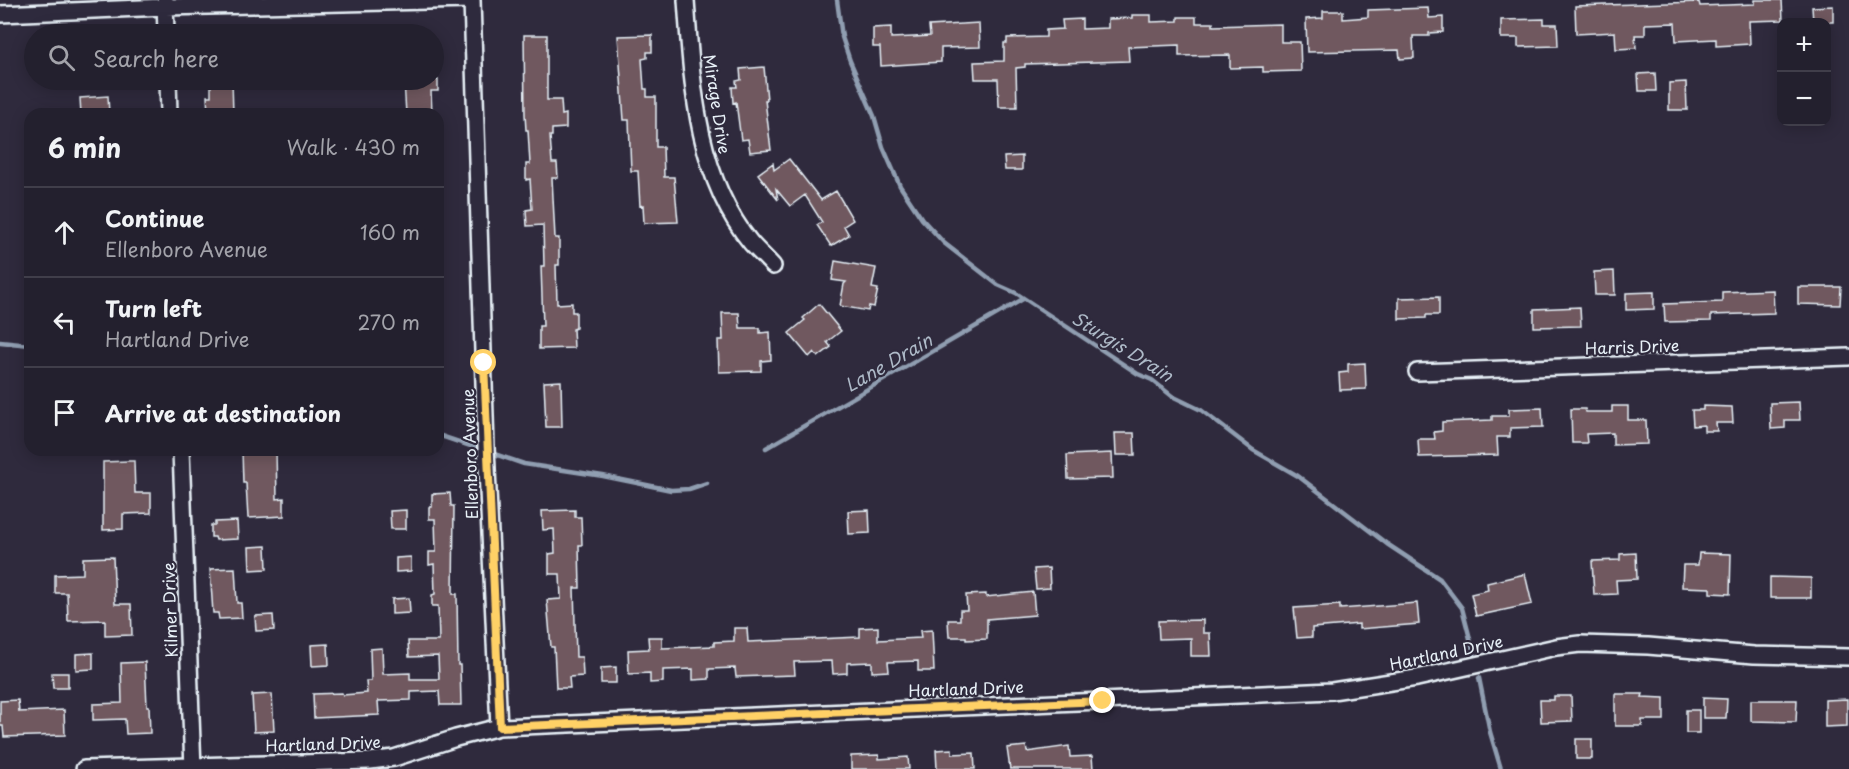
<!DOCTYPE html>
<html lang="en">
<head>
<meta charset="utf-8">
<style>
	body { margin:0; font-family:"Playpen Sans",sans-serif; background:#2f2d3a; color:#f1f3f6 }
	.controls { position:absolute; right:18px; top:18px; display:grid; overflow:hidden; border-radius:12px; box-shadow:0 3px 15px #0003 }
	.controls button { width:54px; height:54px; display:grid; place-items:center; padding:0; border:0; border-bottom:2px solid #403e4a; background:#23202e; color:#f1f3f6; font:30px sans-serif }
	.stop { position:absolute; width:18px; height:18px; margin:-14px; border:4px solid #ffd166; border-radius:50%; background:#fff }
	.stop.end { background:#ffd166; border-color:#fff; box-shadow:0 2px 6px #0008 }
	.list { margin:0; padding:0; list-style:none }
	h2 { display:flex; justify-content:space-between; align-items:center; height:78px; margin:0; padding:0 24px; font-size:26px }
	h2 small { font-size:20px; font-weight:400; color:#a3a3aa }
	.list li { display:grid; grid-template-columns:39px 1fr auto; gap:18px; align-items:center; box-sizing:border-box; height:90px; padding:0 24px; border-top:2px solid #403e4a }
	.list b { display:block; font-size:22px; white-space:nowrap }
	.list p { margin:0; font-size:20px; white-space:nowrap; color:#a3a3aa }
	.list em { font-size:20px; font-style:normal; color:#a3a3aa }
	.icon { flex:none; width:33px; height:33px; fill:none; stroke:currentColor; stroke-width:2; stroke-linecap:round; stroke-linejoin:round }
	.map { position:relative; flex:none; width:1849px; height:769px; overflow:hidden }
	.search { position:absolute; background:#23202e; box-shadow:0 3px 15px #0003; left:24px; top:24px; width:420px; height:66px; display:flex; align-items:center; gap:15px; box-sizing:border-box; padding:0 21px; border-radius:33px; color:#a3a3aa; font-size:22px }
	.panel { position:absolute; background:#23202e; box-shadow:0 3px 15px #0003; left:24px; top:108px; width:420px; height:348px; border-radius:18px }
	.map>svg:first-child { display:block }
</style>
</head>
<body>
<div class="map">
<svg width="1849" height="769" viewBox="0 0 1849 769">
	<rect width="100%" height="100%" fill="#2f2a3d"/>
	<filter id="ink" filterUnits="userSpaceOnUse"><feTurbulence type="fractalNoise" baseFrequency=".0167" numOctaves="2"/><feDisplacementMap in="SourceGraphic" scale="12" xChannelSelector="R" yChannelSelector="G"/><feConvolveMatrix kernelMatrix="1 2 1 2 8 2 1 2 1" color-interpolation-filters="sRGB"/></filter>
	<g filter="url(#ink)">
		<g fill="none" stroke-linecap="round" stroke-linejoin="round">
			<path stroke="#909eb1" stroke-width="4.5" d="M 837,0 L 842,37 L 850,61 L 874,116 L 883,147 L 900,186 L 922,219 L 944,243 L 998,285 L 1016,293 L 1138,374 L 1152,380 L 1172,396 L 1201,410 L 1253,450 L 1298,476 L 1387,544 L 1440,579 L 1462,608 L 1474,654
				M 0,342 L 30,345
				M 438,435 L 524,464 L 603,476 L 671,490 L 689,489 L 707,483
				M 766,448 L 1023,299
				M 1479,678 L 1490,732 L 1501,769"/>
		</g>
		<path fill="#6f595f" stroke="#e8f1f8" stroke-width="1.5" d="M 1755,0 L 1782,0 L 1783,20 L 1749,21 L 1750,44 L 1716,46 L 1716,39 L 1676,41 L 1675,23 L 1645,24 L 1645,35 L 1635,35 L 1636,48 L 1616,49 L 1615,32 L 1576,34 L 1575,6 L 1699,2 L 1700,6 L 1755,4 Z
			M 1833,6 L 1833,22 L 1813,22 L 1812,7 Z
			M 1428,8 L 1429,18 L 1443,17 L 1443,32 L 1429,33 L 1429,36 L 1413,36 L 1414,58 L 1400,59 L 1399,50 L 1307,52 L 1306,19 L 1323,18 L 1323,11 L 1343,11 L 1343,19 L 1368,17 L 1368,10 Z
			M 1132,15 L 1151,15 L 1151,22 L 1178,21 L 1178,17 L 1196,17 L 1196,23 L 1213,23 L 1213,26 L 1281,24 L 1281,42 L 1300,42 L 1301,71 L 1263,72 L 1263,67 L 1230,68 L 1230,55 L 1179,56 L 1179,45 L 1128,47 L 1129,61 L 1025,64 L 1025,67 L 1016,68 L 1017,107 L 999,107 L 998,79 L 975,79 L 974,62 L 1004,61 L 1004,43 L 1007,43 L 1007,38 L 1046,37 L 1046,30 L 1063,29 L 1062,20 L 1082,19 L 1082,29 L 1108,28 L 1108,19 L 1132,18 Z
			M 1544,19 L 1544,24 L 1557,24 L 1558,46 L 1518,47 L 1518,38 L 1501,38 L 1501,20 Z
			M 979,23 L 980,47 L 941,48 L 941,62 L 881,66 L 880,47 L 873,47 L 873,28 L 891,27 L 891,38 L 914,37 L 930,36 L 929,26 Z
			M 524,35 L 547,35 L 547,100 L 561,100 L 562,115 L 566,114 L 566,128 L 552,129 L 552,136 L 550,136 L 552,163 L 557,163 L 558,178 L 552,178 L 555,238 L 559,238 L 559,265 L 556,265 L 557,304 L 572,303 L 572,312 L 576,312 L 576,328 L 573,329 L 574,348 L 539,349 L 539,326 L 543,326 L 541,266 L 544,266 L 543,225 L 527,226 L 526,210 L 532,209 L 530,179 L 526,180 L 526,164 L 530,164 L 528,130 L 526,130 L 525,114 Z
			M 652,35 L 652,52 L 647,52 L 647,58 L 642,59 L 644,89 L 647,89 L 647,97 L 656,97 L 656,147 L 663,147 L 664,177 L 674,177 L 678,222 L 644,223 L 643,205 L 640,206 L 638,171 L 631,171 L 629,120 L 624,120 L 618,36 Z
			M 764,67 L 767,100 L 765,100 L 771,150 L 750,152 L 748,139 L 741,140 L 736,102 L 733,103 L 732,87 L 737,87 L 736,81 L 741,80 L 740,69 Z
			M 1655,73 L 1656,91 L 1639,91 L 1638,74 Z
			M 232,80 L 233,114 L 208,114 L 207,96 L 211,96 L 211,81 Z
			M 404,80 L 438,80 L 438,91 L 431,91 L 432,114 L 406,114 Z
			M 1686,82 L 1687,110 L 1669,110 L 1669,83 Z
			M 108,96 L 109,114 L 81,114 L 80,98 Z
			M 1022,156 L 1022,170 L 1005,170 L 1004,157 Z
			M 789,159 L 821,200 L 836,191 L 853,220 L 844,226 L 849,235 L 831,246 L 817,225 L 822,222 L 805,195 L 790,206 L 776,189 L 778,200 L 758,174 L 773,163 L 774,170 Z
			M 835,261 L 876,268 L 872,288 L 878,289 L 874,307 L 869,306 L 868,311 L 840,306 L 844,284 L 846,282 L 832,280 Z
			M 1614,271 L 1615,295 L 1595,295 L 1594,272 Z
			M 1798,287 L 1841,287 L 1840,305 L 1798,304 Z
			M 1773,290 L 1774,313 L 1711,315 L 1711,321 L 1665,322 L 1664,304 L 1722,302 L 1722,292 Z
			M 1654,292 L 1654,309 L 1626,310 L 1626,293 Z
			M 1439,297 L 1439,315 L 1426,315 L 1426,318 L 1399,319 L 1399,298 Z
			M 819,304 L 841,331 L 827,342 L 831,347 L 818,357 L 814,352 L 809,357 L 789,333 L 805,320 L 803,318 Z
			M 1580,307 L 1581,326 L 1534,327 L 1534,309 Z
			M 722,313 L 739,313 L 740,328 L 760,328 L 760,333 L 770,332 L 771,360 L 761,361 L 761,371 L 719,372 L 718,340 L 723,340 Z
			M 1365,363 L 1366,389 L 1340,390 L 1339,373 L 1348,372 L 1348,364 Z
			M 561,381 L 562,427 L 546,427 L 544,382 Z
			M 1799,402 L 1800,420 L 1785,420 L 1785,428 L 1771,429 L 1770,403 Z
			M 1612,406 L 1628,406 L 1628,420 L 1646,420 L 1647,444 L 1613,445 L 1613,433 L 1586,434 L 1587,443 L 1572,443 L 1571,409 L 1585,409 L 1586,412 L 1612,412 Z
			M 1703,406 L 1732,407 L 1733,423 L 1716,423 L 1717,431 L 1704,431 L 1704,425 L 1693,426 L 1692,410 L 1703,410 Z
			M 1542,408 L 1543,427 L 1510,428 L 1510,437 L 1497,437 L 1498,455 L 1419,457 L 1418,439 L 1435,439 L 1434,432 L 1442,431 L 1442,422 L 1492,420 L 1492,416 L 1509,416 L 1509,409 Z
			M 1115,433 L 1134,433 L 1135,455 L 1116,455 Z
			M 242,450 L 276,450 L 277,499 L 284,498 L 284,516 L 248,518 L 246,483 L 243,483 Z
			M 1112,453 L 1113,478 L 1068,479 L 1067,455 Z
			M 129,461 L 134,461 L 135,493 L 151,493 L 151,513 L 123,514 L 123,529 L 103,530 L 103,462 Z
			M 450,493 L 451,506 L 454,506 L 453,594 L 457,594 L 458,665 L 460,665 L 461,705 L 440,705 L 439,691 L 411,692 L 411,700 L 378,701 L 379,715 L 314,718 L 313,694 L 342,693 L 343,695 L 367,693 L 366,681 L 371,681 L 370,649 L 382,648 L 383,674 L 410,673 L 410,679 L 439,679 L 438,656 L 409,657 L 408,641 L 439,641 L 438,606 L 432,606 L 432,595 L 435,594 L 434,564 L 429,565 L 429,552 L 436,552 L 435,519 L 429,519 L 429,507 L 432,507 L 432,494 Z
			M 406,510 L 406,529 L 391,529 L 390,511 Z
			M 575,510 L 575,517 L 581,517 L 582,545 L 579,545 L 580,588 L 574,588 L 576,657 L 582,657 L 583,676 L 569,677 L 570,688 L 556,688 L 554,647 L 551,647 L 547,600 L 561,599 L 560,574 L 549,574 L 549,554 L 555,553 L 554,529 L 543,530 L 542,511 Z
			M 869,510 L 870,533 L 849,534 L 848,511 Z
			M 237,521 L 238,539 L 216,540 L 215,537 L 211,537 L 211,525 L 215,525 L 215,522 Z
			M 266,546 L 267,569 L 250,570 L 249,547 Z
			M 1636,553 L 1637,579 L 1616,580 L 1617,594 L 1594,595 L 1592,561 L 1620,560 L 1620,554 Z
			M 1699,553 L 1731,554 L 1730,594 L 1710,593 L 1710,588 L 1682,587 L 1683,565 L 1698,565 Z
			M 113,557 L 115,604 L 131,604 L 132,635 L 105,636 L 105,620 L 68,621 L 67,593 L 55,593 L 55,575 L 83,574 L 83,558 Z
			M 411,557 L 411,571 L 396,572 L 396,558 Z
			M 235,568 L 237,603 L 241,603 L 242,618 L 219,619 L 218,613 L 213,613 L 210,569 Z
			M 1049,568 L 1050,588 L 1036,589 L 1034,569 Z
			M 1525,574 L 1532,604 L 1476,616 L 1471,594 L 1488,590 L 1487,583 Z
			M 1770,577 L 1811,578 L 1811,598 L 1770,598 Z
			M 1033,592 L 1035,615 L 987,619 L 987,639 L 966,640 L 966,637 L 949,637 L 948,620 L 960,620 L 960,610 L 967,610 L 966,595 L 986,594 L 986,597 Z
			M 409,598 L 410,613 L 392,614 L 392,599 Z
			M 1417,603 L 1419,624 L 1359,629 L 1359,624 L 1312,628 L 1312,637 L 1297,638 L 1294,608 L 1340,605 L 1340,609 Z
			M 273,615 L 274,630 L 256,631 L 255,616 Z
			M 1203,620 L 1203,633 L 1210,633 L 1211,656 L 1191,656 L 1191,638 L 1159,639 L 1158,621 Z
			M 878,627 L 878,640 L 921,638 L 920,631 L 932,630 L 934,671 L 918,671 L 918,661 L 888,662 L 889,671 L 872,672 L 872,662 L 847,663 L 847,673 L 833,674 L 832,661 L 794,662 L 795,675 L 736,677 L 735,668 L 709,669 L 709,679 L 693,680 L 693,669 L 663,670 L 663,682 L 650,683 L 650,673 L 629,674 L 628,650 L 649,649 L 648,637 L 662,637 L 662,648 L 714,646 L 714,642 L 734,641 L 734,628 L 747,628 L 748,642 L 860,637 L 860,628 Z
			M 328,644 L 329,665 L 312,666 L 311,645 Z
			M 93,653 L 93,669 L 76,670 L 76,654 Z
			M 145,662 L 147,706 L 149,706 L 150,733 L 126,734 L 125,719 L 93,720 L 93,704 L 122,703 L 121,663 Z
			M 616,667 L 616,683 L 601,683 L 601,668 Z
			M 52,673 L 68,673 L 68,688 L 53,688 Z
			M 272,694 L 274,731 L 254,732 L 252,695 Z
			M 1615,694 L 1643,694 L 1642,697 L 1664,698 L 1664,720 L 1642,720 L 1642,726 L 1615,726 Z
			M 1554,696 L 1571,696 L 1572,721 L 1541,722 L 1540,700 L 1554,700 Z
			M 1703,698 L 1727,699 L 1726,718 L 1703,718 Z
			M 1847,699 L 1847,726 L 1825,727 L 1825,700 Z
			M 18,700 L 19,712 L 64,710 L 65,735 L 4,737 L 3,726 L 0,726 L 0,701 Z
			M 1751,700 L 1797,700 L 1796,722 L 1751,721 Z
			M 1686,710 L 1699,710 L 1699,733 L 1686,733 Z
			M 1576,739 L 1592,739 L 1592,759 L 1576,759 Z
			M 1026,746 L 1027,752 L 1069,746 L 1070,757 L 1092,756 L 1093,769 L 1010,769 L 1007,748 Z
			M 952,749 L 952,754 L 974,753 L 975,769 L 937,769 L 936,750 Z
			M 879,755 L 879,759 L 908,757 L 909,769 L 851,769 L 851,756 Z"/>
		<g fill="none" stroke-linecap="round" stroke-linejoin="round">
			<g stroke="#e8f1f8" stroke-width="20">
				<path id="street" d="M 165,0 L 166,34
					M 472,0 L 486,447 L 499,727
					M 686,0 C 692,82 696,176 751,243 C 758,251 766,258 773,266
					M 0,14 L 165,7 L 471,0
					M 168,80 L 169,114
					M 1417,372 L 1849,357
					M 181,450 L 193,769
					M 84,769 L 370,761 L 394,758 L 456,738 L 499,727 L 1332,691 L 1417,678 L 1556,647 L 1580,644 L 1648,646 L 1754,655 L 1849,657"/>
			</g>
			<use href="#street" stroke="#2f2a3d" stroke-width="15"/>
		</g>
	</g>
	<g fill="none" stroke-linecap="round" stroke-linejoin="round" filter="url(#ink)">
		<path stroke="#ffd166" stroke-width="8" d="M 484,363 L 500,727 L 1103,701"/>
	</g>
	<g text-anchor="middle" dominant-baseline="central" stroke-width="4.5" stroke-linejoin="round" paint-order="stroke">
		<g font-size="16" fill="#e8f1f8" stroke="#2f2a3d">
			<text transform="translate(718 104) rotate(81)">Mirage Drive</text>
			<text transform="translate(1632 346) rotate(-2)">Harris Drive</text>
			<text transform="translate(469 454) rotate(-92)">Ellenboro Avenue</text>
			<text transform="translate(169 610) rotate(-92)">Kilmer Drive</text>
			<text transform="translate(1446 652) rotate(-12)">Hartland Drive</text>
			<text transform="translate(966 688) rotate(-2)">Hartland Drive</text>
			<text transform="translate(323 743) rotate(-2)">Hartland Drive</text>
		</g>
		<g font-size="18" font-style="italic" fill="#aebac8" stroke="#2f2a3d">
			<text transform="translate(1123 346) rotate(32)">Sturgis Drain</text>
			<text transform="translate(888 362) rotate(-30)">Lane Drain</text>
		</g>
	</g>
</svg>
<div class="controls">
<button>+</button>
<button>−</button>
</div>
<div class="stop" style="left:484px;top:363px"></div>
<div class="stop end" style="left:1103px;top:701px"></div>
<div class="search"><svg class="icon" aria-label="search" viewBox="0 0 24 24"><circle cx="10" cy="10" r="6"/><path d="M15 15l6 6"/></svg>Search here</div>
<section class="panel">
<h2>6 min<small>Walk · 430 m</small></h2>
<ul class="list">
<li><svg class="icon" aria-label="ahead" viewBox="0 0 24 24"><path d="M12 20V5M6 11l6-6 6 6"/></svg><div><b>Continue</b><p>Ellenboro Avenue</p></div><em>160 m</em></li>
<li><svg class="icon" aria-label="left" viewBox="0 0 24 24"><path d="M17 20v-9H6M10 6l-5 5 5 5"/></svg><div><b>Turn left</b><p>Hartland Drive</p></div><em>270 m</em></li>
<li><svg class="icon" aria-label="arrive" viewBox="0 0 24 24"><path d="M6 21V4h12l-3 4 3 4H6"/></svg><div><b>Arrive at destination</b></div></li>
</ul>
</section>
</div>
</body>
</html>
